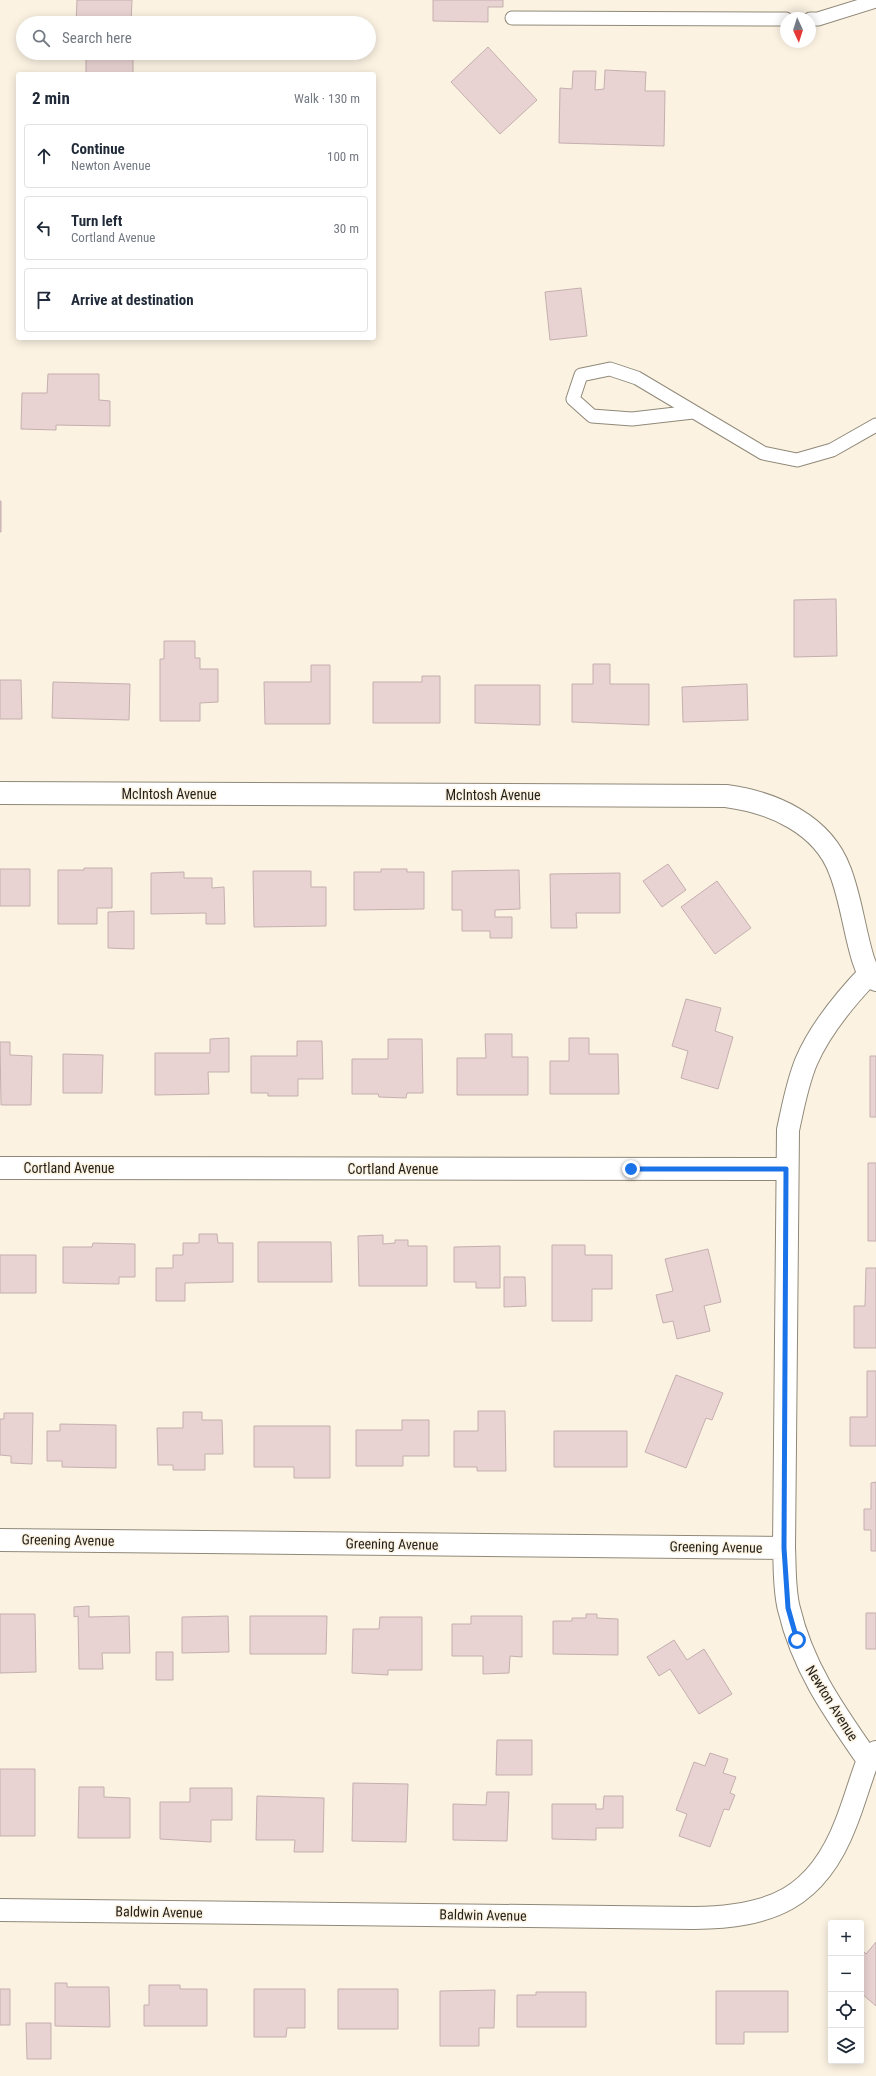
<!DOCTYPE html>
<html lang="en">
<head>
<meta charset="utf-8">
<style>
	body { margin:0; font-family:"Roboto Condensed",sans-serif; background:#f2f2f3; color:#1f2937 }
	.controls { position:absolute; right:12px; bottom:12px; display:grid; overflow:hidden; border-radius:4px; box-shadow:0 2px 10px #0003 }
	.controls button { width:36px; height:36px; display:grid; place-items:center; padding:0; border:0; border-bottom:1px solid #e0e1e3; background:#fff; color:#1f2937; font:20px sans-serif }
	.compass { position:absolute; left:780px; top:12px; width:36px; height:36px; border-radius:50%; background:#fff; box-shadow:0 2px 10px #0003; rotate:176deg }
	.stop { position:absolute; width:12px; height:12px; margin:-9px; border:3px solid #1a73e8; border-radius:50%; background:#fff }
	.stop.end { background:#1a73e8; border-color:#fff; box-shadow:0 1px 4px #0008 }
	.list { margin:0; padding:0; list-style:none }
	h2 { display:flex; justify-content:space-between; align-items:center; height:52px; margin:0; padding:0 16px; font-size:17px }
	h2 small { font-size:13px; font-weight:400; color:#747a83 }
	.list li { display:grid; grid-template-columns:26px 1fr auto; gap:12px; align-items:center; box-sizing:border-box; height:64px; margin:0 8px 8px; padding:0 8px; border:1px solid #e0e1e3; border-radius:4px }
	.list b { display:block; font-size:15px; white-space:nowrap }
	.list p { margin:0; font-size:13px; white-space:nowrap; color:#747a83 }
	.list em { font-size:13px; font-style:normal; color:#747a83 }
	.icon { flex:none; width:22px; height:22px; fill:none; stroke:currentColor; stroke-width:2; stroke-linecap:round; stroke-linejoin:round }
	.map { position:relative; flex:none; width:876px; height:2076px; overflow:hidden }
	.search { position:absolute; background:#fff; box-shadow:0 2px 10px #0003; left:16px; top:16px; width:360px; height:44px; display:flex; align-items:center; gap:10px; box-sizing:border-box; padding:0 14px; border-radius:22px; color:#747a83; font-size:15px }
	.panel { position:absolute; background:#fff; box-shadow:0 2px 10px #0003; left:16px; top:72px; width:360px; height:268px; border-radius:4px }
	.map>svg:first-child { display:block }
</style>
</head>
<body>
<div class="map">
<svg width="876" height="2076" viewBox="0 0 876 2076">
	<rect width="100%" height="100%" fill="#fbf2e2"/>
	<path fill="#e8d3d2" stroke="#c4afae" d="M 77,0 L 132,0 L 131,23 L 76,23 Z
		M 433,0 L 503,0 L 503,7 L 488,7 L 488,22 L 433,21 Z
		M 488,47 L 537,100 L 500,134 L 451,82 Z
		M 86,53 L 133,53 L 133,74 L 86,74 Z
		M 605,70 L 646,72 L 645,91 L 665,91 L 664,146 L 559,143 L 560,88 L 572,89 L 573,71 L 596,71 L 595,90 L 604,89 Z
		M 581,288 L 587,336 L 550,340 L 545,292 Z
		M 48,374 L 99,374 L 99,400 L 110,401 L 110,426 L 56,425 L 56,430 L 21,429 L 22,393 L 47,393 Z
		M 0,501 L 1,501 L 1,532 L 0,532 Z
		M 836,599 L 837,656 L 794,657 L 794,600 Z
		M 164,641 L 195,641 L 195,658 L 200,658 L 200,669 L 218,669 L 218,702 L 200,703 L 200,721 L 160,721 L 160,659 L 164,659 Z
		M 593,664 L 610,664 L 610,684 L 649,684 L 649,725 L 572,722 L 572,684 L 593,684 Z
		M 311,665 L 330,665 L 330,724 L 265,724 L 264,682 L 311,682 Z
		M 422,676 L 440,676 L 440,723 L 373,723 L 373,682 L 422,682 Z
		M 0,680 L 21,680 L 22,719 L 0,719 Z
		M 53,682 L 130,684 L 129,720 L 52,718 Z
		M 747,684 L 748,720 L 683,722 L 682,687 Z
		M 475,685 L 540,685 L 540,725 L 475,723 Z
		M 668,864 L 686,890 L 662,907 L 643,881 Z
		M 84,868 L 112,868 L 112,908 L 97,908 L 97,924 L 58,924 L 58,870 L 84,870 Z
		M 0,869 L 30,869 L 30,906 L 0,906 Z
		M 381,869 L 407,869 L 407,872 L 424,872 L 424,909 L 354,910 L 354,872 L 381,872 Z
		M 519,870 L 520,909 L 495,910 L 495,917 L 512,917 L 512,938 L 490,938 L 490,931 L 462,931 L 462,910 L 452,910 L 452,871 Z
		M 253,871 L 311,871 L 311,887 L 326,887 L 326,926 L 254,927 Z
		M 184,872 L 184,878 L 212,878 L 212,888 L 224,887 L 225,924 L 206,924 L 206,913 L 151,914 L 151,873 Z
		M 620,873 L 620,913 L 576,913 L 577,928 L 551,928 L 550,874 Z
		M 717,881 L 751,928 L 715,954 L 681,907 Z
		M 134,911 L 134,949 L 108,948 L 108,912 Z
		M 686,999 L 721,1008 L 715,1031 L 733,1037 L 718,1089 L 681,1078 L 688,1051 L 672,1046 Z
		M 485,1034 L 512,1034 L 512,1057 L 528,1057 L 528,1095 L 457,1095 L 457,1058 L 486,1058 Z
		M 229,1038 L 229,1072 L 208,1072 L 209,1094 L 155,1095 L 155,1053 L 210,1053 L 210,1039 Z
		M 569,1038 L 589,1038 L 589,1054 L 618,1054 L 619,1094 L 550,1094 L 550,1061 L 569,1061 Z
		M 388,1039 L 422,1039 L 423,1093 L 407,1093 L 406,1098 L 379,1097 L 378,1094 L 352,1094 L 352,1059 L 388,1059 Z
		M 297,1041 L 322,1041 L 323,1079 L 298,1079 L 298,1096 L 268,1096 L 268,1093 L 251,1093 L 251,1056 L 297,1056 Z
		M 0,1042 L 10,1042 L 10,1055 L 32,1056 L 31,1105 L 1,1105 Z
		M 63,1054 L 103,1055 L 102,1093 L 63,1093 Z
		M 870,1056 L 876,1056 L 876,1117 L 870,1117 Z
		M 868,1163 L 876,1163 L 876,1241 L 868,1241 Z
		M 199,1234 L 217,1234 L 218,1243 L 233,1243 L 233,1282 L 185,1283 L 185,1301 L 156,1301 L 156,1268 L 173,1268 L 173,1255 L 183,1255 L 183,1243 L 199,1243 Z
		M 383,1235 L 383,1244 L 395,1243 L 395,1240 L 408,1240 L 408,1246 L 427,1246 L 427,1286 L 359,1286 L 358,1236 Z
		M 258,1242 L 331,1242 L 332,1282 L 258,1282 Z
		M 93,1243 L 135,1244 L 135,1277 L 119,1277 L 119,1284 L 63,1283 L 63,1247 L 92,1247 Z
		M 552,1245 L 585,1245 L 585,1255 L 612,1255 L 612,1289 L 592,1289 L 592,1321 L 552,1321 Z
		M 500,1246 L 500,1288 L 476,1288 L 476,1282 L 454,1282 L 454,1247 Z
		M 708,1249 L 721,1302 L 704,1306 L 710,1331 L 677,1339 L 673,1321 L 663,1323 L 656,1295 L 673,1291 L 665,1259 Z
		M 0,1255 L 36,1255 L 36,1293 L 0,1293 Z
		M 866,1268 L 876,1268 L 876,1348 L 854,1348 L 854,1306 L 865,1306 Z
		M 504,1277 L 525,1277 L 526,1306 L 504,1307 Z
		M 867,1371 L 876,1371 L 876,1446 L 850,1446 L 850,1417 L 867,1417 Z
		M 676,1375 L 723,1393 L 712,1420 L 706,1418 L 686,1468 L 645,1452 Z
		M 478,1411 L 505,1411 L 506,1471 L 477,1471 L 477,1467 L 454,1467 L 454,1431 L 478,1431 Z
		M 183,1412 L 202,1412 L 202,1420 L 222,1420 L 223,1454 L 205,1454 L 205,1470 L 173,1470 L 173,1465 L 158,1465 L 157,1428 L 183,1428 Z
		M 4,1413 L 33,1413 L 32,1464 L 11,1463 L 11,1456 L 0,1455 L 0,1419 L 4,1419 Z
		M 402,1420 L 429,1420 L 429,1456 L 403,1456 L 403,1466 L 356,1466 L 356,1430 L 402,1430 Z
		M 60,1424 L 116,1425 L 116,1468 L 62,1467 L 62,1461 L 47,1461 L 47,1431 L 60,1431 Z
		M 254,1426 L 330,1426 L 330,1478 L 294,1478 L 294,1467 L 254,1467 Z
		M 554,1431 L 627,1431 L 627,1467 L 554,1467 Z
		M 876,1482 L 876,1551 L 871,1551 L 871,1530 L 864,1530 L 864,1509 L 871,1509 L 871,1483 Z
		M 89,1606 L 89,1617 L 129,1616 L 130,1653 L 102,1653 L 103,1669 L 79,1669 L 78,1616 L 74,1617 L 74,1607 Z
		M 866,1613 L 876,1613 L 876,1649 L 866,1649 Z
		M 0,1614 L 35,1614 L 36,1672 L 0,1673 Z
		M 586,1614 L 597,1614 L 597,1618 L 618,1619 L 618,1655 L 553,1654 L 553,1621 L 572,1621 L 572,1618 L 586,1618 Z
		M 228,1616 L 229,1652 L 182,1653 L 182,1617 Z
		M 250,1616 L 327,1616 L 326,1654 L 250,1654 Z
		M 471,1616 L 522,1616 L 522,1657 L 510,1656 L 509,1673 L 483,1674 L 483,1656 L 452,1656 L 452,1624 L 471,1624 Z
		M 380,1617 L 422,1617 L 422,1670 L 388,1670 L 388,1675 L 352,1673 L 353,1629 L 379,1629 Z
		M 674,1640 L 687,1660 L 704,1649 L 732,1694 L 699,1714 L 670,1669 L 659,1676 L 647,1657 Z
		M 156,1652 L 173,1652 L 173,1680 L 156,1680 Z
		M 497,1740 L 532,1740 L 532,1775 L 496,1775 Z
		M 710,1753 L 728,1759 L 723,1773 L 736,1777 L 730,1793 L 735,1795 L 729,1810 L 724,1809 L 710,1847 L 679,1836 L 687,1814 L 676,1810 L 694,1762 L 705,1766 Z
		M 0,1769 L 35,1769 L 35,1836 L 0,1836 Z
		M 353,1783 L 408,1784 L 406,1842 L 352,1841 Z
		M 79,1787 L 104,1787 L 104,1797 L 130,1798 L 130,1838 L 78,1838 Z
		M 190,1788 L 232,1788 L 232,1820 L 211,1820 L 211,1842 L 160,1839 L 160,1802 L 190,1802 Z
		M 487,1792 L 509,1792 L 507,1841 L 453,1840 L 453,1804 L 486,1805 Z
		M 257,1796 L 324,1798 L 323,1852 L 294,1852 L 295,1840 L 256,1840 Z
		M 604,1796 L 623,1796 L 623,1828 L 596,1828 L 596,1840 L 552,1839 L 552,1804 L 596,1804 L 596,1809 L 603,1809 Z
		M 876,1942 L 876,2006 L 861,1993 L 861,1949 L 866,1954 Z
		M 55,1983 L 67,1983 L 67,1987 L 109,1987 L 110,2027 L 55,2026 Z
		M 149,1985 L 180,1985 L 180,1989 L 207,1989 L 207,2026 L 144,2026 L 144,2005 L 149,2005 Z
		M 0,1989 L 10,1989 L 10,2025 L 0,2025 Z
		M 254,1989 L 305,1989 L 305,2028 L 287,2028 L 286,2037 L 254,2037 Z
		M 338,1989 L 398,1989 L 398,2029 L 338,2029 Z
		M 495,1990 L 494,2028 L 479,2028 L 479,2046 L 440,2046 L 440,1991 Z
		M 716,1991 L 788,1991 L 788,2032 L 744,2032 L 744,2044 L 716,2044 Z
		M 536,1992 L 586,1992 L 586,2027 L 517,2027 L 517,1995 L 536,1995 Z
		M 26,2023 L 51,2023 L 51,2059 L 27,2059 Z"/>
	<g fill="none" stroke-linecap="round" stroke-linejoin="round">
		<g stroke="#908979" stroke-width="15">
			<path id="lane" d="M 512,18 L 786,19
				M 810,19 L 818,19 L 876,1
				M 693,412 L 632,419 L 592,416 L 573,399 L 581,375 L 610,369 L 637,378 L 763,453 L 797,460 L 832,450 L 876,425"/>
		</g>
		<g stroke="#908979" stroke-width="24">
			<path id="street" d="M 0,793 L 726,796 C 772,802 823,824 840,871 C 851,899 854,930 863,959 L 867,970 L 876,980
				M 0,1168 L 787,1169
				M 0,1540 L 784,1548
				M 868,1760 C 834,1711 803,1668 789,1609 C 784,1590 785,1568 784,1548 L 788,1130 C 793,1107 797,1084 806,1062 C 820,1029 845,999 870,973
				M 0,1910 L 694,1918 C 771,1917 817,1899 846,1823 C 854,1803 860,1781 868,1760 L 876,1752"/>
		</g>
		<use href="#lane" stroke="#fff" stroke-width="13"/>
		<use href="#street" stroke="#fff" stroke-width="22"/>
	</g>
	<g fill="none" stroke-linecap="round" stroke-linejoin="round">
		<path stroke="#1a73e8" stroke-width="5" d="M 631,1169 L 786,1169 L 784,1548 L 788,1608 L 797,1640"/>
	</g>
	<g text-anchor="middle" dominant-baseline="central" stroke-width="3" stroke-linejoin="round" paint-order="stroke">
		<g font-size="14" fill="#221f19" stroke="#fbf2e2">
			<text x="169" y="794">McIntosh Avenue</text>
			<text x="493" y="795">McIntosh Avenue</text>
			<text x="69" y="1168">Cortland Avenue</text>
			<text x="393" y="1169">Cortland Avenue</text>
			<text transform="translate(68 1540) rotate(1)">Greening Avenue</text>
			<text transform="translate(392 1544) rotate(1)">Greening Avenue</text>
			<text transform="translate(716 1547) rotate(1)">Greening Avenue</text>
			<text transform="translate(832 1703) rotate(58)">Newton Avenue</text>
			<text transform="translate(159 1912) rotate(1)">Baldwin Avenue</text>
			<text transform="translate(483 1915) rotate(1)">Baldwin Avenue</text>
		</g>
	</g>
</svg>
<div class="controls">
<button>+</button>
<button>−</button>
<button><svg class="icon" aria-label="locate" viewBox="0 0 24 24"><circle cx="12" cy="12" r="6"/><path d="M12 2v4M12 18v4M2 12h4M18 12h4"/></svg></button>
<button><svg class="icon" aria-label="layers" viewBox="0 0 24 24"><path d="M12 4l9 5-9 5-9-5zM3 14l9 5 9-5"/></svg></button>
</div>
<svg class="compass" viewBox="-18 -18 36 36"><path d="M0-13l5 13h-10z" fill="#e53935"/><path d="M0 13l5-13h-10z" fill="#747a83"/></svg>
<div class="stop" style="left:797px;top:1640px"></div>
<div class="stop end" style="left:631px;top:1169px"></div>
<div class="search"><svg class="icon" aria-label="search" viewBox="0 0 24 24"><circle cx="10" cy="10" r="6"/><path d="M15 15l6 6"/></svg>Search here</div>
<section class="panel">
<h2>2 min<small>Walk · 130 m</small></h2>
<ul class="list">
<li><svg class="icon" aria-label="ahead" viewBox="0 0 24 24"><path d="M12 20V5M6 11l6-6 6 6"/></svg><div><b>Continue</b><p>Newton Avenue</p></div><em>100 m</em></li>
<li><svg class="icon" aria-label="left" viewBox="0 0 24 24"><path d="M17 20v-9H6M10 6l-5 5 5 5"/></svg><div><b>Turn left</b><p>Cortland Avenue</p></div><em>30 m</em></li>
<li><svg class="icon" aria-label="arrive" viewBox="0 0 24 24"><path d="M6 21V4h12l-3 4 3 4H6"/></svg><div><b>Arrive at destination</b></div></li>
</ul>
</section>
</div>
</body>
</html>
